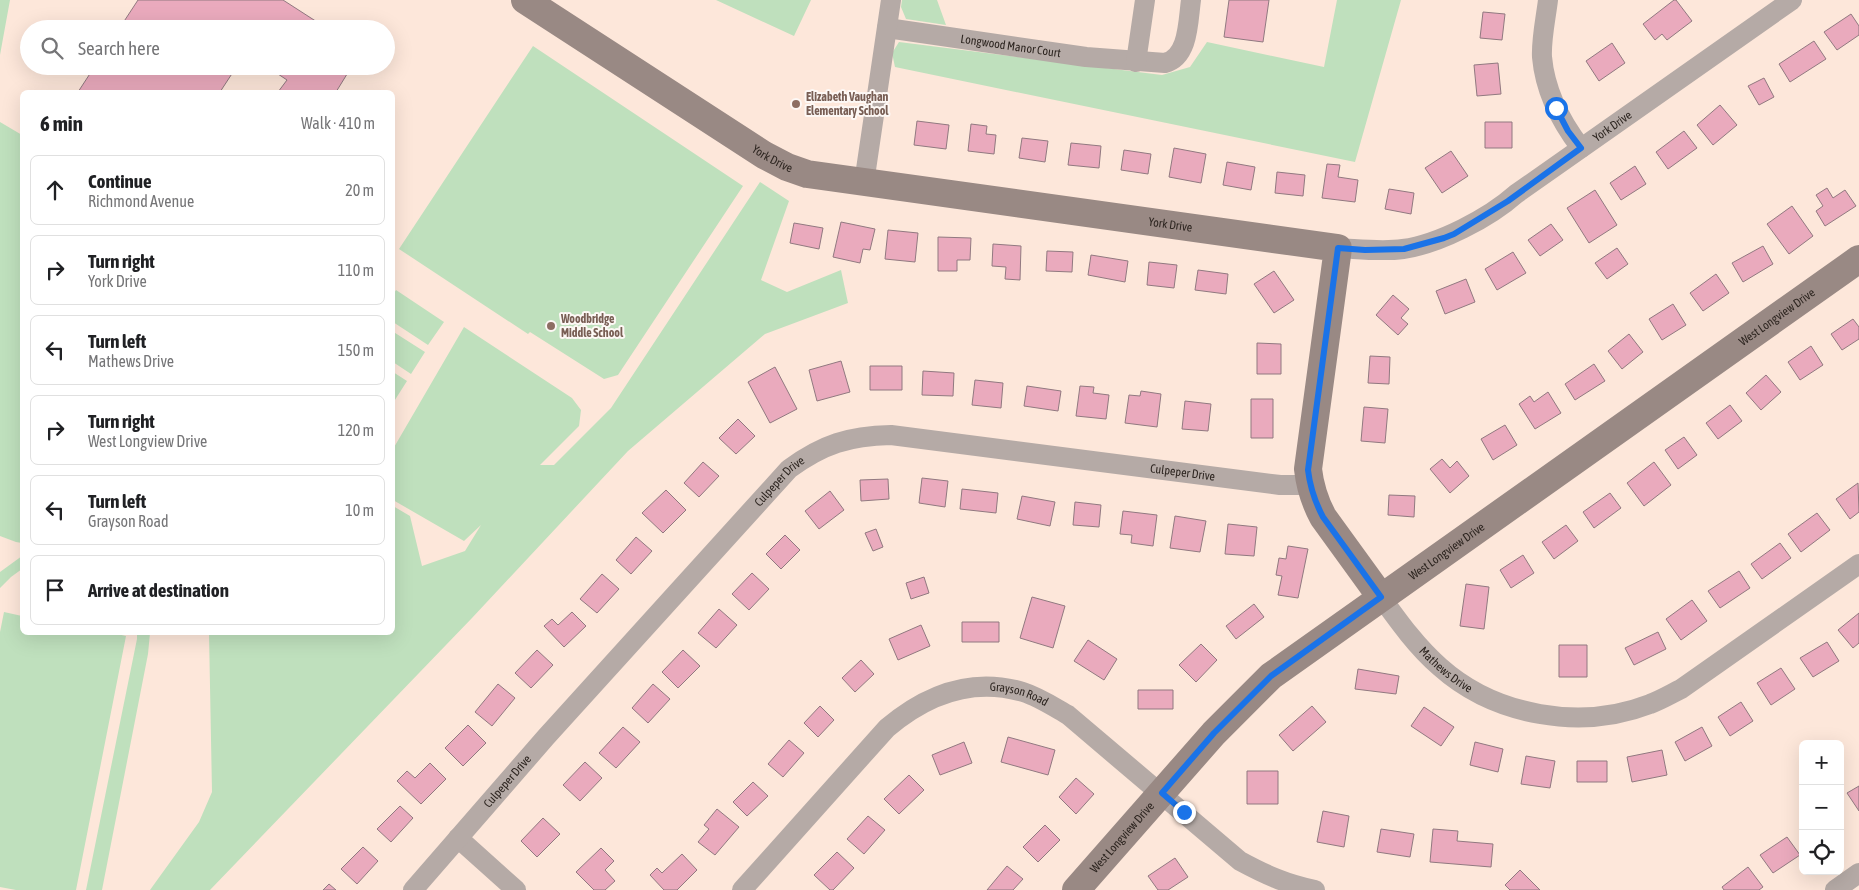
<!DOCTYPE html>
<html lang="en">
<head>
<meta charset="utf-8">
<style>
	body { margin:0; font-family:"Asap Condensed",sans-serif; background:#f2f2f2; color:#202124 }
	.controls { position:absolute; right:15px; bottom:15px; display:grid; overflow:hidden; border-radius:8px; box-shadow:0 5px 20px #0002 }
	.controls button { width:45px; height:45px; display:grid; place-items:center; padding:0; border:0; border-bottom:1px solid #e0e0e0; background:#fff; color:#202124; font:25px sans-serif }
	.stop { position:absolute; width:15px; height:15px; margin:-11px; border:4px solid #1a73e8; border-radius:50%; background:#fff }
	.stop.end { background:#1a73e8; border-color:#fff; box-shadow:0 1px 5px #0008 }
	.list { margin:0; padding:0; list-style:none }
	h2 { display:flex; justify-content:space-between; align-items:center; height:65px; margin:0; padding:0 20px; font-size:21px }
	h2 small { font-size:16px; font-weight:400; color:#757577 }
	.list li { display:grid; grid-template-columns:32px 1fr auto; gap:15px; align-items:center; box-sizing:border-box; height:70px; margin:0 10px 10px; padding:0 10px; border:1px solid #e0e0e0; border-radius:8px }
	.list b { display:block; font-size:19px; white-space:nowrap }
	.list p { margin:0; font-size:16px; white-space:nowrap; color:#757577 }
	.list em { font-size:16px; font-style:normal; color:#757577 }
	.icon { flex:none; width:28px; height:28px; fill:none; stroke:currentColor; stroke-width:2; stroke-linecap:round; stroke-linejoin:round }
	.map { position:relative; flex:none; width:1859px; height:890px; overflow:hidden }
	.search { position:absolute; background:#fff; box-shadow:0 5px 20px #0002; left:20px; top:20px; width:375px; height:55px; display:flex; align-items:center; gap:12px; box-sizing:border-box; padding:0 18px; border-radius:28px; color:#757577; font-size:19px }
	.panel { position:absolute; background:#fff; box-shadow:0 5px 20px #0002; left:20px; top:90px; width:375px; height:545px; border-radius:8px }
	.map>svg:first-child { display:block }
</style>
</head>
<body>
<div class="map">
<svg width="1859" height="890" viewBox="0 0 1859 890">
	<rect width="100%" height="100%" fill="#fde7da"/>
	<path fill="#bfe0bd" d="M 0,0 L 10,0 L 0,55 Z
		M 716,0 L 811,0 L 794,36 Z
		M 902,0 L 937,0 L 946,25 L 906,19 L 901,7 Z
		M 1337,0 L 1401,0 L 1355,162 L 895,67 L 892,53 L 899,42 L 1162,75 L 1190,67 L 1207,42 L 1324,67 Z
		M 533,46 L 743,186 L 618,375 L 604,379 L 530,332 L 528,334 L 399,249 Z
		M 0,122 L 22,135 L 22,543 L 16,542 L 0,536 Z
		M 760,182 L 789,201 L 761,280 L 787,292 L 841,270 L 848,303 L 765,334 L 628,451 L 472,618 L 210,890 L 150,890 L 199,822 L 212,792 L 209,633 L 392,632 L 393,506 L 410,516 L 422,566 L 465,551 L 481,525 L 464,541 L 393,500 L 393,449 L 464,327 L 572,398 L 581,410 L 579,426 L 540,465 L 554,465 L 611,408 Z
		M 396,290 L 444,322 L 428,345 L 393,322 L 393,295 Z
		M 392,331 L 425,352 L 411,374 L 393,362 Z
		M 393,372 L 407,381 L 393,403 Z
		M 22,556 L 22,569 L 11,577 L 0,588 L 0,572 Z
		M 4,612 L 22,616 L 22,632 L 108,632 L 126,636 L 76,890 L 16,890 L 0,887 L 0,632 Z
		M 137,633 L 150,633 L 148,654 L 102,890 L 86,890 L 137,639 Z"/>
	<path fill="#eaaabd" stroke="#917980" d="M 138,0 L 283,0 L 328,29 L 119,29 Z
		M 1229,0 L 1269,0 L 1263,42 L 1224,37 Z
		M 1674,0 L 1676,0 L 1692,21 L 1667,40 L 1662,34 L 1655,40 L 1643,24 Z
		M 1483,12 L 1505,14 L 1502,40 L 1480,38 Z
		M 1851,14 L 1859,26 L 1859,35 L 1837,50 L 1824,32 Z
		M 1814,41 L 1826,59 L 1790,82 L 1779,64 Z
		M 1612,43 L 1625,63 L 1599,81 L 1586,61 Z
		M 1498,63 L 1501,94 L 1477,96 L 1474,65 Z
		M 95,66 L 237,66 L 220,92 L 78,92 Z
		M 266,66 L 352,66 L 336,92 L 278,92 L 287,80 Z
		M 1764,78 L 1774,97 L 1759,105 L 1748,86 Z
		M 1720,105 L 1737,125 L 1713,145 L 1697,125 Z
		M 917,121 L 949,125 L 946,149 L 914,145 Z
		M 1485,122 L 1512,122 L 1512,148 L 1485,148 Z
		M 971,124 L 987,126 L 986,134 L 996,135 L 994,154 L 968,151 Z
		M 1684,131 L 1697,148 L 1668,169 L 1656,152 Z
		M 1022,138 L 1048,141 L 1045,162 L 1019,158 Z
		M 1071,143 L 1101,146 L 1099,168 L 1068,165 Z
		M 1174,148 L 1206,154 L 1201,183 L 1169,177 Z
		M 1124,150 L 1151,154 L 1148,174 L 1121,170 Z
		M 1451,151 L 1468,176 L 1442,193 L 1425,168 Z
		M 1227,162 L 1255,167 L 1251,190 L 1223,185 Z
		M 1327,164 L 1340,165 L 1338,177 L 1358,180 L 1355,202 L 1322,198 Z
		M 1635,166 L 1646,184 L 1621,200 L 1610,183 Z
		M 1277,172 L 1305,175 L 1303,196 L 1275,193 Z
		M 1827,188 L 1833,198 L 1845,190 L 1856,206 L 1825,226 L 1816,211 L 1823,206 L 1816,195 Z
		M 1389,189 L 1414,193 L 1411,214 L 1385,209 Z
		M 1595,190 L 1617,225 L 1589,243 L 1567,208 Z
		M 1792,206 L 1813,236 L 1789,254 L 1767,224 Z
		M 841,222 L 875,229 L 870,250 L 863,249 L 860,263 L 833,257 Z
		M 794,223 L 823,228 L 819,249 L 790,243 Z
		M 1551,224 L 1563,240 L 1540,256 L 1528,240 Z
		M 888,230 L 918,233 L 915,262 L 885,259 Z
		M 938,237 L 971,238 L 970,260 L 957,260 L 957,271 L 938,271 Z
		M 993,244 L 1021,246 L 1020,280 L 1005,279 L 1006,267 L 992,266 Z
		M 1763,246 L 1773,264 L 1743,282 L 1732,263 Z
		M 1617,248 L 1628,264 L 1607,279 L 1595,263 Z
		M 1047,251 L 1073,252 L 1072,272 L 1046,271 Z
		M 1513,252 L 1526,273 L 1497,290 L 1485,269 Z
		M 1091,255 L 1128,261 L 1125,282 L 1088,275 Z
		M 1149,262 L 1177,265 L 1174,288 L 1147,285 Z
		M 1198,270 L 1228,274 L 1226,294 L 1195,290 Z
		M 1274,271 L 1294,300 L 1274,313 L 1254,284 Z
		M 1716,274 L 1729,293 L 1703,311 L 1690,293 Z
		M 1466,279 L 1475,302 L 1445,314 L 1436,291 Z
		M 1393,295 L 1409,309 L 1401,318 L 1408,324 L 1398,335 L 1376,315 Z
		M 1673,304 L 1686,325 L 1662,340 L 1649,319 Z
		M 1853,319 L 1859,327 L 1859,339 L 1842,350 L 1831,334 Z
		M 1629,334 L 1643,352 L 1622,369 L 1608,351 Z
		M 1257,343 L 1281,344 L 1281,374 L 1257,374 Z
		M 1811,346 L 1823,365 L 1800,380 L 1788,362 Z
		M 1370,356 L 1390,357 L 1389,384 L 1368,383 Z
		M 841,361 L 850,392 L 817,401 L 809,370 Z
		M 1594,364 L 1605,381 L 1575,400 L 1565,384 Z
		M 870,366 L 902,366 L 902,390 L 870,390 Z
		M 775,367 L 797,409 L 770,423 L 748,382 Z
		M 923,371 L 954,373 L 953,396 L 922,395 Z
		M 1766,375 L 1781,392 L 1761,410 L 1746,393 Z
		M 975,380 L 1003,383 L 1001,408 L 972,405 Z
		M 1027,386 L 1061,391 L 1058,411 L 1024,406 Z
		M 1080,386 L 1094,387 L 1093,393 L 1109,395 L 1106,419 L 1076,416 Z
		M 1141,391 L 1161,394 L 1157,427 L 1125,423 L 1129,395 L 1140,396 Z
		M 1548,392 L 1561,413 L 1535,429 L 1519,404 L 1530,396 L 1534,402 Z
		M 1251,399 L 1273,399 L 1273,438 L 1251,438 Z
		M 1185,401 L 1211,404 L 1208,431 L 1182,429 Z
		M 1730,405 L 1742,421 L 1718,439 L 1706,423 Z
		M 1364,407 L 1388,409 L 1385,443 L 1361,441 Z
		M 738,419 L 755,436 L 736,454 L 719,438 Z
		M 1505,425 L 1517,445 L 1493,460 L 1481,439 Z
		M 1684,437 L 1697,455 L 1678,469 L 1665,450 Z
		M 1442,459 L 1450,468 L 1457,461 L 1469,476 L 1450,493 L 1430,469 Z
		M 703,462 L 719,476 L 699,497 L 684,483 Z
		M 1654,462 L 1671,485 L 1644,506 L 1627,483 Z
		M 922,478 L 948,481 L 945,507 L 919,503 Z
		M 888,479 L 889,499 L 861,501 L 860,480 Z
		M 1858,483 L 1859,512 L 1850,519 L 1836,499 Z
		M 962,489 L 998,493 L 996,513 L 960,509 Z
		M 666,490 L 686,510 L 663,533 L 642,513 Z
		M 830,491 L 844,510 L 819,529 L 805,511 Z
		M 1610,493 L 1621,508 L 1594,528 L 1583,512 Z
		M 1389,495 L 1415,496 L 1414,517 L 1388,515 Z
		M 1022,496 L 1055,502 L 1050,526 L 1017,519 Z
		M 1075,502 L 1101,505 L 1099,527 L 1073,525 Z
		M 1123,511 L 1157,515 L 1153,546 L 1131,543 L 1132,535 L 1120,534 Z
		M 1817,513 L 1830,530 L 1801,552 L 1788,534 Z
		M 1175,516 L 1206,521 L 1200,552 L 1170,548 Z
		M 1228,524 L 1257,527 L 1254,556 L 1225,554 Z
		M 1566,525 L 1578,541 L 1554,559 L 1542,542 Z
		M 876,529 L 883,547 L 873,551 L 865,533 Z
		M 785,535 L 800,550 L 781,569 L 766,554 Z
		M 636,537 L 652,551 L 631,574 L 616,560 Z
		M 1780,543 L 1791,558 L 1762,579 L 1751,564 Z
		M 1288,546 L 1308,549 L 1298,598 L 1278,595 L 1282,576 L 1276,575 L 1279,558 L 1286,559 Z
		M 1523,555 L 1534,573 L 1511,588 L 1500,570 Z
		M 1739,571 L 1750,588 L 1720,608 L 1708,591 Z
		M 752,573 L 769,589 L 749,610 L 732,594 Z
		M 602,574 L 619,589 L 597,613 L 580,599 Z
		M 924,577 L 929,593 L 911,599 L 906,583 Z
		M 1466,584 L 1489,587 L 1484,629 L 1460,626 Z
		M 1032,597 L 1065,606 L 1053,648 L 1020,638 Z
		M 1692,600 L 1707,621 L 1681,640 L 1666,619 Z
		M 1254,604 L 1264,617 L 1236,639 L 1226,626 Z
		M 719,609 L 737,625 L 716,648 L 698,633 Z
		M 572,612 L 586,626 L 564,647 L 544,626 L 552,619 L 558,625 Z
		M 1859,613 L 1859,643 L 1853,648 L 1838,630 Z
		M 962,622 L 999,622 L 999,642 L 962,642 Z
		M 921,625 L 930,646 L 898,660 L 889,639 Z
		M 1658,632 L 1666,649 L 1634,665 L 1625,648 Z
		M 1088,640 L 1117,659 L 1104,680 L 1074,661 Z
		M 1827,642 L 1839,661 L 1813,677 L 1800,658 Z
		M 1201,644 L 1217,660 L 1196,682 L 1179,665 Z
		M 1559,645 L 1587,645 L 1587,677 L 1559,677 Z
		M 537,650 L 553,665 L 531,688 L 515,673 Z
		M 683,650 L 700,666 L 678,688 L 662,672 Z
		M 861,660 L 874,674 L 855,692 L 842,678 Z
		M 1781,668 L 1795,689 L 1771,705 L 1757,683 Z
		M 1358,669 L 1399,676 L 1396,694 L 1355,689 Z
		M 498,684 L 515,698 L 492,726 L 475,712 Z
		M 653,684 L 670,699 L 648,723 L 632,708 Z
		M 1138,690 L 1173,690 L 1173,709 L 1138,709 Z
		M 1741,702 L 1753,721 L 1730,736 L 1718,717 Z
		M 820,706 L 834,720 L 818,737 L 804,723 Z
		M 1312,706 L 1326,722 L 1293,751 L 1279,735 Z
		M 1424,707 L 1454,727 L 1441,746 L 1411,726 Z
		M 468,725 L 486,743 L 463,766 L 445,748 Z
		M 623,727 L 640,742 L 616,768 L 599,753 Z
		M 1702,727 L 1712,746 L 1685,761 L 1675,742 Z
		M 1008,737 L 1055,750 L 1048,775 L 1001,762 Z
		M 789,740 L 804,753 L 783,777 L 768,764 Z
		M 964,742 L 972,763 L 940,775 L 932,755 Z
		M 1475,742 L 1503,749 L 1498,772 L 1470,765 Z
		M 1662,750 L 1667,775 L 1632,782 L 1627,757 Z
		M 1526,756 L 1555,761 L 1550,788 L 1521,784 Z
		M 1577,761 L 1607,761 L 1607,782 L 1577,782 Z
		M 585,762 L 602,778 L 580,801 L 563,785 Z
		M 430,763 L 446,779 L 421,804 L 397,781 L 407,771 L 415,778 Z
		M 1247,771 L 1278,771 L 1278,804 L 1247,804 Z
		M 909,775 L 924,790 L 899,814 L 884,799 Z
		M 1076,778 L 1094,794 L 1076,814 L 1059,797 Z
		M 753,782 L 768,796 L 747,816 L 733,802 Z
		M 1859,786 L 1859,811 L 1847,793 Z
		M 400,806 L 413,818 L 391,842 L 377,829 Z
		M 717,809 L 739,827 L 715,855 L 698,842 L 709,829 L 704,825 Z
		M 1323,811 L 1349,816 L 1344,847 L 1317,842 Z
		M 868,816 L 885,830 L 864,854 L 847,839 Z
		M 543,818 L 560,834 L 537,857 L 521,841 Z
		M 1045,825 L 1060,840 L 1038,862 L 1023,847 Z
		M 1381,829 L 1414,834 L 1410,857 L 1377,852 Z
		M 1433,829 L 1458,831 L 1457,841 L 1493,844 L 1491,867 L 1430,862 Z
		M 1787,837 L 1800,855 L 1773,873 L 1760,855 Z
		M 363,847 L 378,861 L 357,884 L 341,869 Z
		M 601,848 L 614,861 L 605,870 L 615,881 L 605,890 L 594,890 L 576,872 Z
		M 837,852 L 854,868 L 833,890 L 830,890 L 814,875 Z
		M 682,854 L 697,870 L 677,890 L 664,890 L 650,875 L 657,868 L 662,873 Z
		M 1175,858 L 1188,877 L 1168,890 L 1158,890 L 1148,876 Z
		M 1007,866 L 1023,879 L 1013,890 L 987,890 Z
		M 1748,867 L 1763,887 L 1759,890 L 1724,890 L 1722,887 Z
		M 1520,870 L 1540,890 L 1510,890 L 1505,885 Z
		M 329,884 L 336,890 L 323,890 Z"/>
	<g fill="none" stroke-linecap="round" stroke-linejoin="round">
		<g stroke="#b5aaa6" stroke-width="20">
			<path d="M 1548,0 C 1546,17 1541,40 1542,57 C 1545,91 1561,122 1581,148"/>
			<path id="s1" d="M 887,28 L 1086,57 L 1165,63 C 1189,57 1188,21 1191,0"/>
			<path d="M 1136,62 L 1145,0"/>
			<path d="M 864,183 L 891,0"/>
			<path id="s2" d="M 1338,248 C 1359,249 1382,252 1403,249 C 1439,244 1489,218 1516,194 L 1792,0"/>
			<path id="s3" d="M 1381,597 C 1399,622 1417,647 1440,667 C 1495,716 1581,731 1650,704 C 1661,700 1671,694 1681,689 L 1859,564"/>
			<path d="M 458,838 L 516,890"/>
			<path id="s4" d="M 413,890 L 546,737 L 789,469 C 823,444 849,436 891,435 L 1280,485 L 1310,485"/>
			<path id="s5" d="M 742,890 L 887,728 C 926,695 972,677 1023,692 C 1039,697 1054,707 1068,715 L 1240,861 C 1266,875 1286,884 1315,890"/>
			<path d="M 1835,890 L 1859,873"/>
		</g>
		<g stroke="#998984" stroke-width="28">
			<path id="s6" d="M 525,0 L 764,155 L 787,167 L 807,174 L 1338,248 L 1308,469 C 1310,487 1315,502 1323,517 L 1381,597"/>
			<path id="s7" d="M 1076,890 L 1214,733 L 1271,676 L 1859,259"/>
		</g>
	</g>
	<g fill="none" stroke-linecap="round" stroke-linejoin="round">
		<path stroke="#1a73e8" stroke-width="6" d="M 1184,812 L 1162,793 L 1214,733 L 1271,676 L 1381,597 L 1323,517 C 1315,502 1310,487 1308,470 L 1338,248 L 1365,250 L 1404,249 L 1444,238 L 1454,234 L 1508,201 L 1581,148 L 1568,131 L 1556,108"/>
	</g>
	<g fill="#8d6e63" stroke="#fdf8f5" stroke-width="2">
		<circle cx="796" cy="104" r="5"/>
		<circle cx="551" cy="326" r="5"/>
	</g>
	<g text-anchor="middle" dominant-baseline="central" stroke-width="4" stroke-linejoin="round" paint-order="stroke">
		<g font-size="12" fill="#2d2520" stroke="#fdf8f5">
			<text stroke="none"><textPath href="#s1" startOffset="125">Longwood Manor Court</textPath></text>
			<text stroke="none"><textPath href="#s2" startOffset="310">York Drive</textPath></text>
			<text stroke="none"><textPath href="#s6" startOffset="294">York Drive</textPath></text>
			<text stroke="none"><textPath href="#s6" startOffset="699">York Drive</textPath></text>
			<text stroke="none"><textPath href="#s7" startOffset="910">West Longview Drive</textPath></text>
			<text stroke="none"><textPath href="#s4" startOffset="968">Culpeper Drive</textPath></text>
			<text stroke="none"><textPath href="#s4" startOffset="549">Culpeper Drive</textPath></text>
			<text stroke="none"><textPath href="#s7" startOffset="505">West Longview Drive</textPath></text>
			<text stroke="none"><textPath href="#s3" startOffset="98">Mathews Drive</textPath></text>
			<text stroke="none"><textPath href="#s5" startOffset="361">Grayson Road</textPath></text>
			<text stroke="none"><textPath href="#s4" startOffset="144">Culpeper Drive</textPath></text>
			<text stroke="none"><textPath href="#s7" startOffset="70">West Longview Drive</textPath></text>
		</g>
		<g font-size="12" font-weight="bold" fill="#785e54" stroke="#fdf8f5" text-anchor="start">
			<text x="806" y="97">Elizabeth Vaughan<tspan x="806" dy="14">Elementary School</tspan></text>
			<text x="561" y="319">Woodbridge<tspan x="561" dy="14">Middle School</tspan></text>
		</g>
	</g>
</svg>
<div class="controls">
<button>+</button>
<button>−</button>
<button><svg class="icon" aria-label="locate" viewBox="0 0 24 24"><circle cx="12" cy="12" r="6"/><path d="M12 2v4M12 18v4M2 12h4M18 12h4"/></svg></button>
</div>
<div class="stop" style="left:1556px;top:108px"></div>
<div class="stop end" style="left:1184px;top:812px"></div>
<div class="search"><svg class="icon" aria-label="search" viewBox="0 0 24 24"><circle cx="10" cy="10" r="6"/><path d="M15 15l6 6"/></svg>Search here</div>
<section class="panel">
<h2>6 min<small>Walk · 410 m</small></h2>
<ul class="list">
<li><svg class="icon" aria-label="ahead" viewBox="0 0 24 24"><path d="M12 20V5M6 11l6-6 6 6"/></svg><div><b>Continue</b><p>Richmond Avenue</p></div><em>20 m</em></li>
<li><svg class="icon" aria-label="right" viewBox="0 0 24 24"><path d="M7 20v-9h11M14 6l5 5-5 5"/></svg><div><b>Turn right</b><p>York Drive</p></div><em>110 m</em></li>
<li><svg class="icon" aria-label="left" viewBox="0 0 24 24"><path d="M17 20v-9H6M10 6l-5 5 5 5"/></svg><div><b>Turn left</b><p>Mathews Drive</p></div><em>150 m</em></li>
<li><svg class="icon" aria-label="right" viewBox="0 0 24 24"><path d="M7 20v-9h11M14 6l5 5-5 5"/></svg><div><b>Turn right</b><p>West Longview Drive</p></div><em>120 m</em></li>
<li><svg class="icon" aria-label="left" viewBox="0 0 24 24"><path d="M17 20v-9H6M10 6l-5 5 5 5"/></svg><div><b>Turn left</b><p>Grayson Road</p></div><em>10 m</em></li>
<li><svg class="icon" aria-label="arrive" viewBox="0 0 24 24"><path d="M6 21V4h12l-3 4 3 4H6"/></svg><div><b>Arrive at destination</b></div></li>
</ul>
</section>
</div>
</body>
</html>
